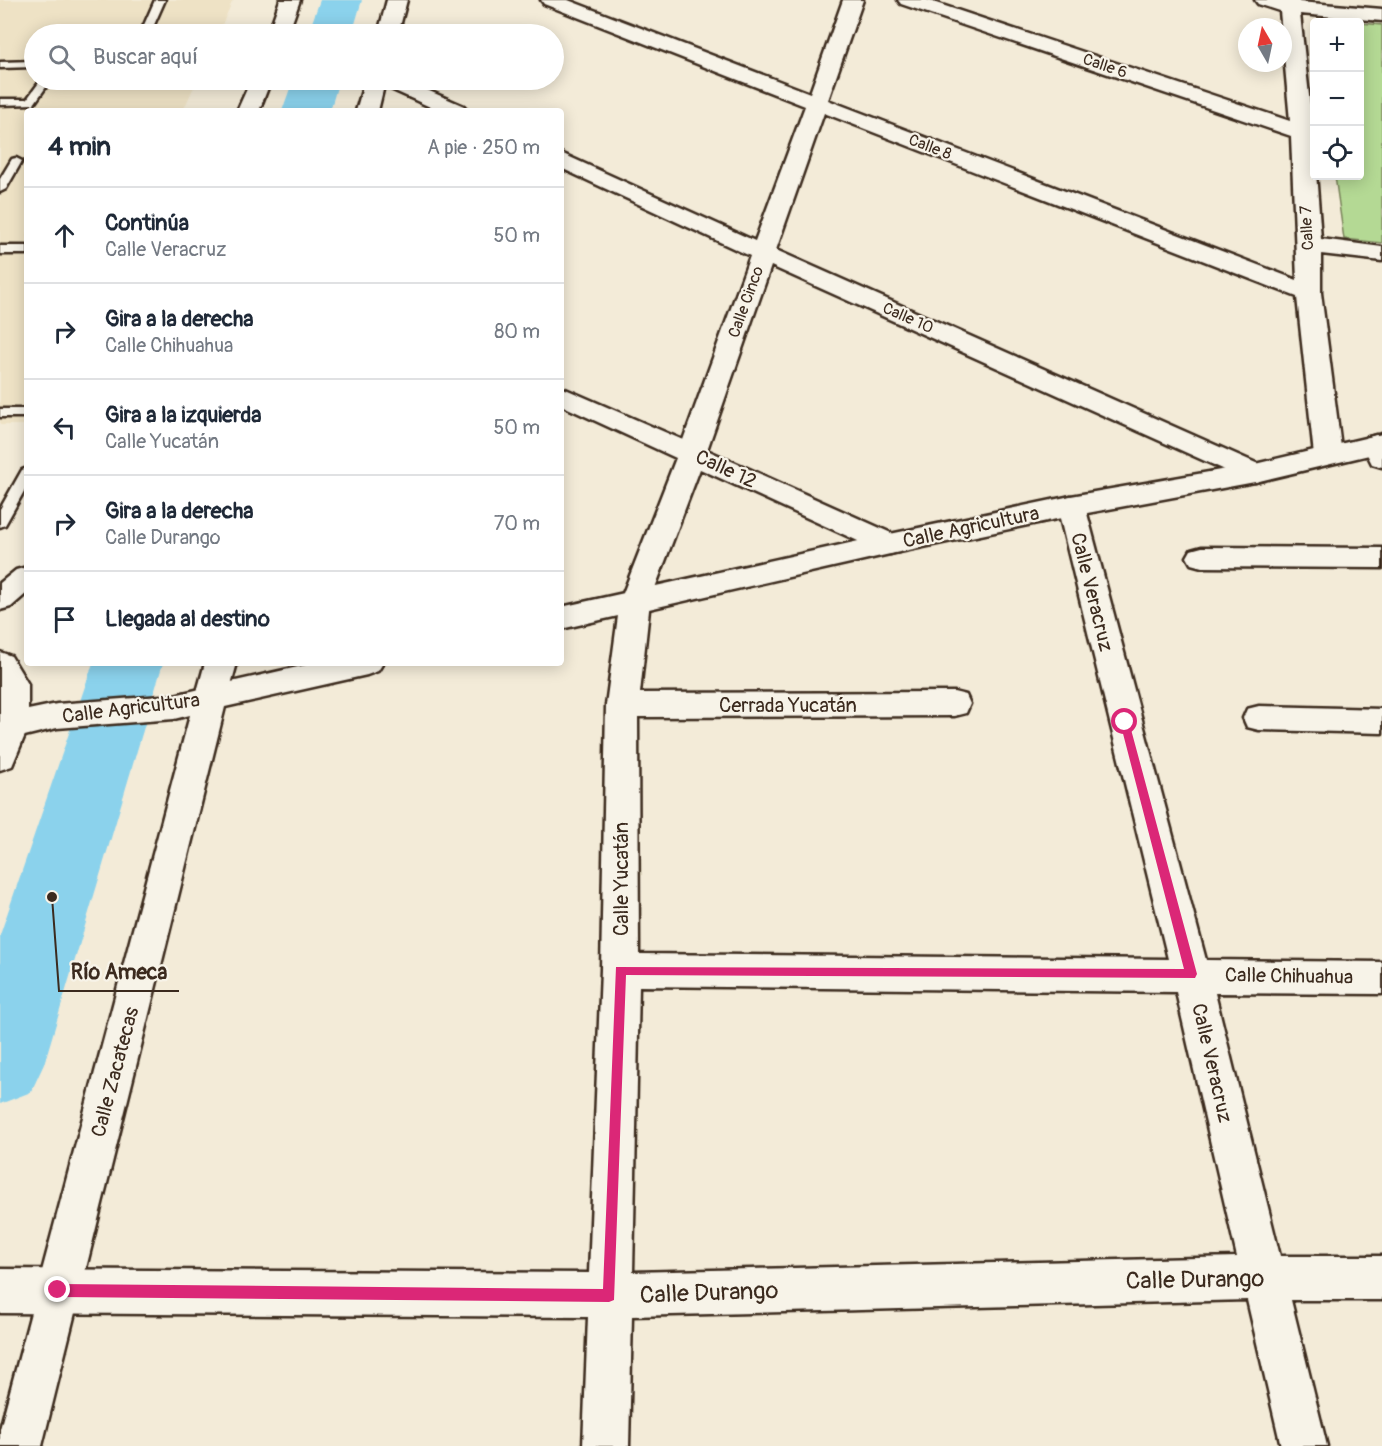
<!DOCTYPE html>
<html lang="es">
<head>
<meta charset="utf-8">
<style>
	body { margin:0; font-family:Pangolin,sans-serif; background:#f2f2f3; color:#1f2937 }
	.controls { position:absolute; right:18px; top:18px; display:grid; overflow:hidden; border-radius:6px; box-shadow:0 3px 15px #0003 }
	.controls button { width:54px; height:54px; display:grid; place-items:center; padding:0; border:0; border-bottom:2px solid #e0e1e3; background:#fff; color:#1f2937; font:30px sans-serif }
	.compass { position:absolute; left:1238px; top:18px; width:54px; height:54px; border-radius:50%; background:#fff; box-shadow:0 3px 15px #0003; rotate:351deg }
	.stop { position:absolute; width:18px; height:18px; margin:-14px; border:4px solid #db2777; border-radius:50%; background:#fff }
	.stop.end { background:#db2777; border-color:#fff; box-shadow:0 2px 6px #0008 }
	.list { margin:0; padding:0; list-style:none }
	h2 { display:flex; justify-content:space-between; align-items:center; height:78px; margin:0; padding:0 24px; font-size:26px }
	h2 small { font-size:20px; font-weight:400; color:#747a83 }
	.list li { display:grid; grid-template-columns:39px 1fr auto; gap:18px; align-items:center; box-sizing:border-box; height:96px; padding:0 24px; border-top:2px solid #e0e1e3 }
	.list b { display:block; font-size:22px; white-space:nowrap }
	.list p { margin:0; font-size:20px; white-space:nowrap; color:#747a83 }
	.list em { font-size:20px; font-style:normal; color:#747a83 }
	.icon { flex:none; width:33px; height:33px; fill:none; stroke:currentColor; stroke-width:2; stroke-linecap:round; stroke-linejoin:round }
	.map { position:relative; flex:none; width:1382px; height:1446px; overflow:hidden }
	.search { position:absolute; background:#fff; box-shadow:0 3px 15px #0003; left:24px; top:24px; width:540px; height:66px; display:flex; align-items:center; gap:15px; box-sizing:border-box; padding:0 21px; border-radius:33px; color:#747a83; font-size:22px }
	.panel { position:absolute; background:#fff; box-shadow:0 3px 15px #0003; left:24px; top:108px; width:540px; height:558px; border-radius:6px }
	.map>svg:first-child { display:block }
</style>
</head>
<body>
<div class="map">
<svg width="1382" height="1446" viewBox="0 0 1382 1446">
	<rect width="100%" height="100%" fill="#f3ebd8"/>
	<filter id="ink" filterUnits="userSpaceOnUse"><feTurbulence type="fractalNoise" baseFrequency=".0167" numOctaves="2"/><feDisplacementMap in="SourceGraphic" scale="12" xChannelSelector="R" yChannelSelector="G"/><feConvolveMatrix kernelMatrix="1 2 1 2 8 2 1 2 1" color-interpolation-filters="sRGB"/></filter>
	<g filter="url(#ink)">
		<path fill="#eee2c5" d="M 0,0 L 233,0 L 218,34 L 34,34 L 34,80 L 197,80 L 183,111 L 27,111 L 27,425 L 0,425 Z"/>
		<path fill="#b4d994" stroke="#788259" stroke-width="1.5" d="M 1360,23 L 1382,25 L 1382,243 L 1344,239 L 1335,176 L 1360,176 Z"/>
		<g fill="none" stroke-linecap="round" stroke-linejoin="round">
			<path fill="#8bd2ec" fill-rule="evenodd" d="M 320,0 L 362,0 L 352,34 L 308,34 Z
				M 293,80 L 339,80 L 330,111 L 282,111 Z
				M 93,663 L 163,663 L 44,1064 L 31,1092 L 0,1104 L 0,935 Z"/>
			<g stroke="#3b2a1e" stroke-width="5">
				<path id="lane" d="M 155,0 L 165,0 L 150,34 L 140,34 Z
					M 34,61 L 34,67 L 0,68 L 0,62 Z
					M 41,80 L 51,80 L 34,104 L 0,105 L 0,99 L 27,99 Z
					M 16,158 L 22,161 L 6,189 L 0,192 L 0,179 L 12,159 Z
					M 0,246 L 27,246 L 27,254 L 0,254 Z
					M 0,409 L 27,409 L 27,417 L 0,417 Z
					M 27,468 L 27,486 L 5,525 L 0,527 L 0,509 L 22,470 Z"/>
			</g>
			<g stroke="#3b2a1e" stroke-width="5">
				<path id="street" d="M 387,0 L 407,0 L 398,34 L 378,34 Z
					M 541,0 L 568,0 L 810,93 L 843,0 L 863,0 L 828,100 L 1297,280 L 1291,136 L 901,4 L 898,0 L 927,0 L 1290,121 L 1280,11 L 1258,4 L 1255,0 L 1299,0 L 1299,2 L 1382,9 L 1382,21 L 1300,14 L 1313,132 L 1321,239 L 1382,247 L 1382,261 L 1321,254 L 1321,293 L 1342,455 L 1338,461 L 1328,464 L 1318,461 L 1314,455 L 1297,297 L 824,113 L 776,250 L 1265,467 L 1269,473 L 1265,479 L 1255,482 L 1245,479 L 771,266 L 707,450 L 900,537 L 905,544 L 900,551 L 890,554 L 880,551 L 700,469 L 650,601 L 640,693 L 954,692 L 966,695 L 970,704 L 966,713 L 954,716 L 638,717 L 639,954 L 1168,959 L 1057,506 L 1061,499 L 1071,496 L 1081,499 L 1085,506 L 1206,960 L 1382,962 L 1382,994 L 1215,993 L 1280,1256 L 1382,1256 L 1382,1300 L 1291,1300 L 1327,1446 L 1281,1446 L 1247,1300 L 632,1316 L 629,1446 L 583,1446 L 588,1317 L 0,1313 L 0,1269 L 589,1273 L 601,970 L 606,705 L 620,601 L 676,458 L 561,405 L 561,387 L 683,440 L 750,256 L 561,168 L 561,153 L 755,241 L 805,106 L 544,4 ZM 639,986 L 1176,992 L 1237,1257 L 633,1272 Z
					M 365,80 L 404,80 L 464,106 L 467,111 L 439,111 L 384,86 L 378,111 L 356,111 Z
					M 1376,435 L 1382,437 L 1382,467 L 1372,464 L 1362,444 L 1366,438 Z
					M 1202,547 L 1382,548 L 1382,568 L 1202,567 L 1191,564 L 1187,557 L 1191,550 Z
					M 205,663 L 237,663 L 227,699 L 223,708 L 211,711 L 199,708 L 195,699 Z
					M 1259,706 L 1382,709 L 1382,733 L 1259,730 L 1247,727 L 1243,718 L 1247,709 Z
					M 11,715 L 23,719 L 28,728 L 12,766 L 0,770 L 0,719 Z"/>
			</g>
			<g stroke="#3b2a1e" stroke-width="5">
				<path id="secondary" d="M 280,0 L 300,0 L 288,34 L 268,34 Z
					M 251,80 L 271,80 L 259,111 L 237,111 Z
					M 1382,434 L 1382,452 L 1255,482 L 1071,516 L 890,554 L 561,629 L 561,607 L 890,534 L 1071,496 L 1255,464 Z
					M 27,567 L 27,593 L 11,607 L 0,610 L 0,583 L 16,570 Z
					M 0,652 L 11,656 L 28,684 L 28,710 L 57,704 L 174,695 L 315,663 L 383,663 L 378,671 L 367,675 L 225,707 L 42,1446 L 0,1446 L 0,1429 L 190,715 L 174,719 L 57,728 L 0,742 Z"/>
			</g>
			<use href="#lane" fill="#f7f3e8" fill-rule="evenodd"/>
			<use href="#street" fill="#f7f3e8" fill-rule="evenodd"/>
			<use href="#secondary" fill="#f7f3e8" fill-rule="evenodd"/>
		</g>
	</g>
	<path fill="#db2777" d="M 1125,719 L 1129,722 L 1197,974 L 1195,978 L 626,975 L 614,1300 L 609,1302 L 58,1297 L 53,1295 L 51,1290 L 53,1286 L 58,1284 L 603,1289 L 616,967 L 1184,969 L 1120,722 Z"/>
	<g text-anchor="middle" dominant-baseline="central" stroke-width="4.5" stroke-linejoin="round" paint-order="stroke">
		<g font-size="16" fill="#3b2a1e" stroke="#f7f3e8">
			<text transform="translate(1105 66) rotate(19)">Calle 6</text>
			<text transform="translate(930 147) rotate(21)">Calle 8</text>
			<text transform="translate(1307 228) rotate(-93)">Calle 7</text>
			<text transform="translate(746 302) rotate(-70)">Calle Cinco</text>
			<text transform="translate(908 318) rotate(24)">Calle 10</text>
		</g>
		<g font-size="20" fill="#3b2a1e" stroke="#f7f3e8">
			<text transform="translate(726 469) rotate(25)">Calle 12</text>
			<text transform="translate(971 527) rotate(-12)">Calle Agricultura</text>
			<text transform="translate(1092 592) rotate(76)">Calle Veracruz</text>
			<text x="788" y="705">Cerrada Yucatán</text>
			<text transform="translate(131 708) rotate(-7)">Calle Agricultura</text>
			<text transform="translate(621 879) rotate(-90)">Calle Yucatán</text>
			<text transform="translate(1289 976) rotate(1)">Calle Chihuahua</text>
			<text transform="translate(1212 1063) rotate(77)">Calle Veracruz</text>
			<text transform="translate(115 1072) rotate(-75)">Calle Zacatecas</text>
		</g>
		<g font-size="24" fill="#3b2a1e" stroke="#f7f3e8">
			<text transform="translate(1195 1280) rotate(-1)">Calle Durango</text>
			<text transform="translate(709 1293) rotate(-2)">Calle Durango</text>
		</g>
	</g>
	<path fill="none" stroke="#3b2a1e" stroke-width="2" d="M52 897L59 991H179"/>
	<circle fill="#3b2a1e" stroke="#f7f3e8" stroke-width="2" cx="52" cy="897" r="6"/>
	<g font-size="21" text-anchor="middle" font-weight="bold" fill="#3b2a1e" stroke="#f7f3e8" stroke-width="4.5" stroke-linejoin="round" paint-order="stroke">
		<text x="119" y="979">Río Ameca</text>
	</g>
</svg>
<div class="controls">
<button>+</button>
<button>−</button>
<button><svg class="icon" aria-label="locate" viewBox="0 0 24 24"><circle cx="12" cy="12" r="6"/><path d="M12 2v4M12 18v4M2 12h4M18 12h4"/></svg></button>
</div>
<svg class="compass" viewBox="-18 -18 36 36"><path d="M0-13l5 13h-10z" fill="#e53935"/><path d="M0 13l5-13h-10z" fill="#747a83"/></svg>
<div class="stop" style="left:1125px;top:722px"></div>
<div class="stop end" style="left:58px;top:1290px"></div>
<div class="search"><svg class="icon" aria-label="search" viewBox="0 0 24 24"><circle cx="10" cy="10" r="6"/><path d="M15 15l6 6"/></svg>Buscar aquí</div>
<section class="panel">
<h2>4 min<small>A pie · 250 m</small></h2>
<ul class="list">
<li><svg class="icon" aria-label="ahead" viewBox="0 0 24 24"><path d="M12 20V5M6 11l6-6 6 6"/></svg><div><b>Continúa</b><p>Calle Veracruz</p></div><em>50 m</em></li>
<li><svg class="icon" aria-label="right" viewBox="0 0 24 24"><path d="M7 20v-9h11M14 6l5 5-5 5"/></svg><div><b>Gira a la derecha</b><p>Calle Chihuahua</p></div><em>80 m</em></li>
<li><svg class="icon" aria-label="left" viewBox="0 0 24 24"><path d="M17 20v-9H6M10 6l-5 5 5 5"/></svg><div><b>Gira a la izquierda</b><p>Calle Yucatán</p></div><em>50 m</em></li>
<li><svg class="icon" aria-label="right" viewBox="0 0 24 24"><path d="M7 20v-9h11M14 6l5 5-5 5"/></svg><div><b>Gira a la derecha</b><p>Calle Durango</p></div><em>70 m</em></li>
<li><svg class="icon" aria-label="arrive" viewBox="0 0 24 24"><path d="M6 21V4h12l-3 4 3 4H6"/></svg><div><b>Llegada al destino</b></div></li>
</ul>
</section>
</div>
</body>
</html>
